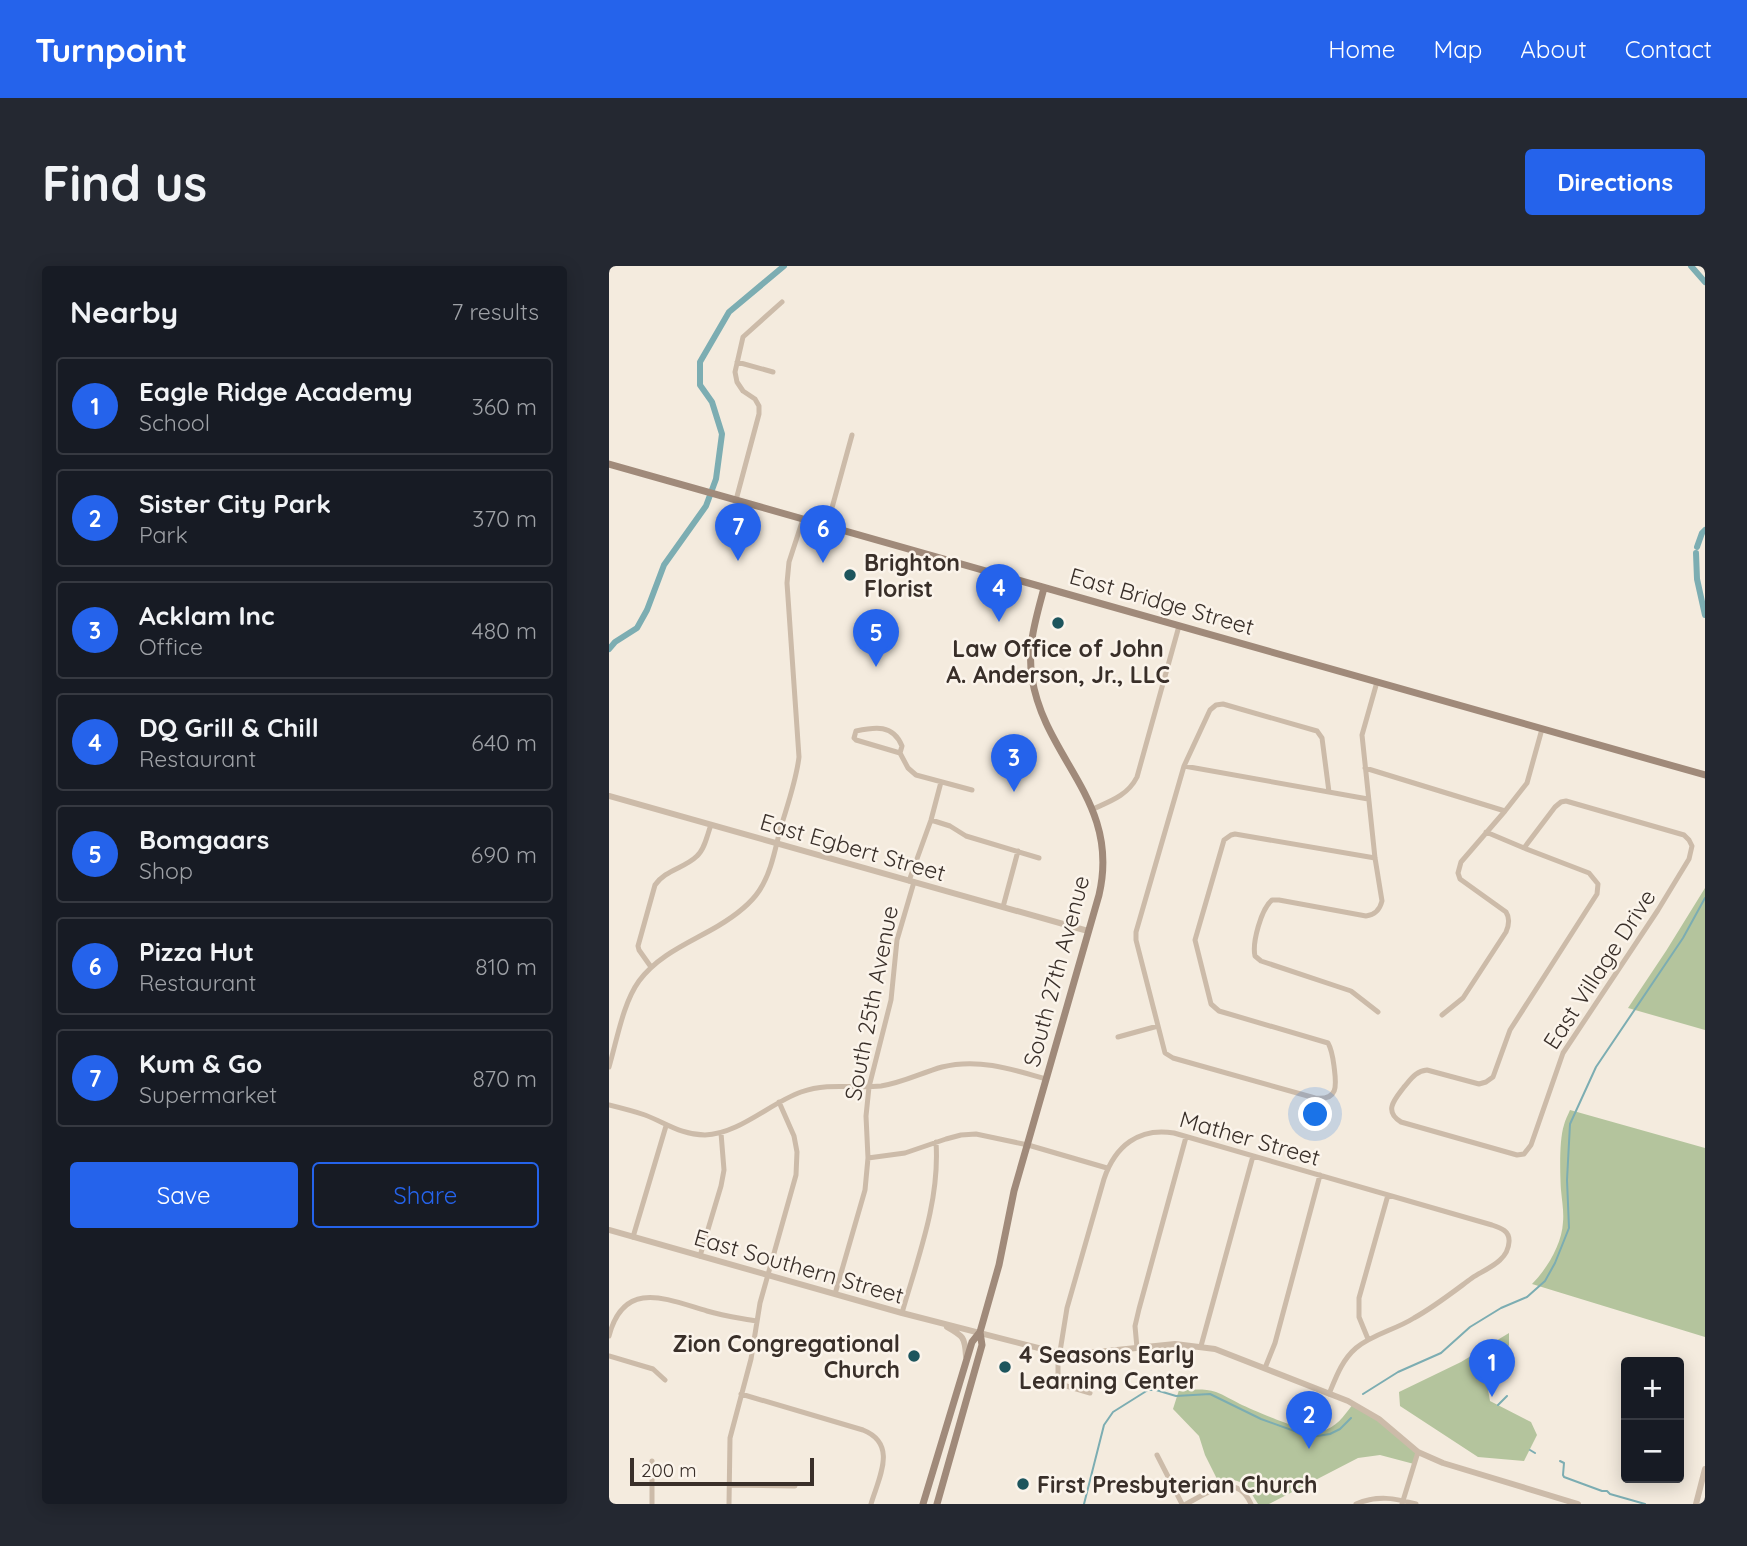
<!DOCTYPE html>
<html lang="en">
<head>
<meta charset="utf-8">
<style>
	body { margin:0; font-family:Quicksand,sans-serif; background:#242831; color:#f1f3f6 }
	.controls { position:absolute; right:21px; bottom:21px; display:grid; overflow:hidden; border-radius:7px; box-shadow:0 4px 18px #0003 }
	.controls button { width:63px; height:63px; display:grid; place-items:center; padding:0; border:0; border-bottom:2px solid #363941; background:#171b24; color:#f1f3f6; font:35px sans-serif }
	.scale { position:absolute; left:21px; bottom:18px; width:184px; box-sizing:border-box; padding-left:7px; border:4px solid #392f29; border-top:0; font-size:19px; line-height:24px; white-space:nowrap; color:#392f29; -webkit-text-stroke:5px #fbf4eb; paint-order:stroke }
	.you { position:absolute; left:707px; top:849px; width:24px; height:24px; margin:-18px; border:5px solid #fff; border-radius:50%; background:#1a73e8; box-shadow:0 0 0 10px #1a73e833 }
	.badge { display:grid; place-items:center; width:46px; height:46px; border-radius:50%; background:#2563eb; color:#fff; font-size:23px; font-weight:700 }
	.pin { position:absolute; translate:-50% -58px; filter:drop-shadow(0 2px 4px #0008) }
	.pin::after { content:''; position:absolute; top:37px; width:24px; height:21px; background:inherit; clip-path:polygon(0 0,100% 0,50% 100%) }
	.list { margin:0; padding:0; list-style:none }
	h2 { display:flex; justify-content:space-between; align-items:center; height:91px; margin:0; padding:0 28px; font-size:30px }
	h2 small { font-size:23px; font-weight:400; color:#9ea1a6 }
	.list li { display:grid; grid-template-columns:46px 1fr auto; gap:21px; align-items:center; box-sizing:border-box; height:98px; margin:0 14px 14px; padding:0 14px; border:2px solid #363941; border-radius:7px }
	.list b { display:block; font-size:26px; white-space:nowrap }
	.list p { margin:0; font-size:23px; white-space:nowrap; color:#9ea1a6 }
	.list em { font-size:23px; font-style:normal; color:#9ea1a6 }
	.actions { display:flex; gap:14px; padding:21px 28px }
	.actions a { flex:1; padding:16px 0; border:2px solid #2563eb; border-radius:7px; text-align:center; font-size:24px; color:#2563eb }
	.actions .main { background:#2563eb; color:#fff }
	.map { position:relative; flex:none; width:1096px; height:1238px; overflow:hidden; border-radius:7px }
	header { display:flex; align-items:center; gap:42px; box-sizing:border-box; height:98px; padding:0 35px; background:#2563eb; color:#fff }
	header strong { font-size:33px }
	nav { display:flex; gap:38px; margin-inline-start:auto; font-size:24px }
	.intro { display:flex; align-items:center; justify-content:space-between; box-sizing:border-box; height:168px; padding:0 42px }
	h1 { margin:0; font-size:49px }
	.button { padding:18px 32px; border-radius:7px; background:#2563eb; color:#fff; font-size:24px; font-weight:700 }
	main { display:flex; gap:42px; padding:0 42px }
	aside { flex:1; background:#171b24; border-radius:7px; box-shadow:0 4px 18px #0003 }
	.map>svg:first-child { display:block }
</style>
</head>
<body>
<header>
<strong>Turnpoint</strong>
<nav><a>Home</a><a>Map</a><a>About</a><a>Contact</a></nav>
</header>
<div class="intro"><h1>Find us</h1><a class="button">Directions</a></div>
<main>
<aside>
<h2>Nearby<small>7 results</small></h2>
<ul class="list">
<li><span class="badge">1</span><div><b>Eagle Ridge Academy</b><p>School</p></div><em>360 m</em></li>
<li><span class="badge">2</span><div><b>Sister City Park</b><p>Park</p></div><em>370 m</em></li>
<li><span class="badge">3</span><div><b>Acklam Inc</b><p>Office</p></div><em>480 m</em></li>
<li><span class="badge">4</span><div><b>DQ Grill &amp; Chill</b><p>Restaurant</p></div><em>640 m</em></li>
<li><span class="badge">5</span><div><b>Bomgaars</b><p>Shop</p></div><em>690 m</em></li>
<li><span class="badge">6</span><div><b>Pizza Hut</b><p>Restaurant</p></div><em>810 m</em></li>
<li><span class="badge">7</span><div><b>Kum &amp; Go</b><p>Supermarket</p></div><em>870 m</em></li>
</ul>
<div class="actions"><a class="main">Save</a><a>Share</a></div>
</aside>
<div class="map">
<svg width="1096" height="1238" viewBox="0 0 1096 1238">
	<rect width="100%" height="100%" fill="#f4ebde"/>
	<path fill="#b4c49d" d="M 1096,622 L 1096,764 L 1019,742 L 1057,685 Z
		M 961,844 L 1096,882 L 1096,1071 L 923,1018 C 938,1003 953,978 954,956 C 955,946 953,935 952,924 C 951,908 950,874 955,859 C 956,854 959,849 961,844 Z
		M 900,1067 L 900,1079 L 878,1118 L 881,1135 L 922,1156 L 928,1169 L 915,1195 L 869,1191 L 791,1140 L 790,1126 L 852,1096 Z
		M 570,1124 C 582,1124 595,1122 607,1126 C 615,1129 623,1134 631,1138 C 646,1145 699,1168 712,1165 C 727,1162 735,1150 744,1138 L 770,1153 L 809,1186 L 805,1198 L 771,1189 L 749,1192 L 660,1238 L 649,1238 C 638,1220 633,1210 609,1215 L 596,1189 L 590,1170 L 564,1143 Z"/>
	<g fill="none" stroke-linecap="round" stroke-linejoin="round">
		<path stroke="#7cadb2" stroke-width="2" d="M 754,1128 L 789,1106 L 832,1087 L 861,1061 L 892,1042 L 918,1031 L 936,1015 L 946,997 L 960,962 L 958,914 L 961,858 L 987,801 L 1074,672 L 1096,632
			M 889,1139 L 898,1130
			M 921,1184 L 926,1187
			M 951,1195 L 955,1197 L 954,1209 L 955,1211 L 993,1225 L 998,1225 L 1001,1228 L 1036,1238
			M 475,1238 L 495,1159 L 504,1146 L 539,1124 L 547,1124 L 567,1130 L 601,1128 L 652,1153 L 702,1171 L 721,1168 L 731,1163 L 742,1152"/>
		<path stroke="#7cadb2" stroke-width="6" d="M 1082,0 L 1096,16
			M 1088,281 L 1093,267 L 1096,264
			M 1087,287 L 1088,313 L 1096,349
			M 0,383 L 6,376 L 28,362 L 38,344 L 55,299 L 97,240 L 107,213 L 113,168 L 103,136 L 91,119 L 91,96 L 120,46 L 175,0"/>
		<path stroke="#ccbba9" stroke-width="5" d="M 128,96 L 164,106
			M 127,234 L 150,148 L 150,140 L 146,133 L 134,125 L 128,116 L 126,106 L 134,71 L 173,36
			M 218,260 L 243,169
			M 768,416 L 753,469 L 766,592 L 773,635 C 771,643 766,649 757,650 L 670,634 L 663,634 C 652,643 643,677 646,690 L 652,695 L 742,725 L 769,746
			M 291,487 L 293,480 C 284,458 266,461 247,465 L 245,472 L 247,474 L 291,487 L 299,502 L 307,509 L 363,524
			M 575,500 L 759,533
			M 756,502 L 896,545
			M 720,526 L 713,472 L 708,465 L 614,438 L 607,439 L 601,444 L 575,500 L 527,666 L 527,674 L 556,787 L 564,792 L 706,832 C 731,835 727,817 725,800 C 724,792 723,784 719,777 L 610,745 L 602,738 L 586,674 L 615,574 L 622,569 L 626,568 L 766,592
			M 957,535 L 1075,569 L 1080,574 L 1083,580 L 1080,593 L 1049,644 L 954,787 L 922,879 L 915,888 L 908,889 L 792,856 C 774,845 786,833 795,821 C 802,813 807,805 818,804 L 870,818 L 877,816 L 884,811 L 901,764 L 988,628 L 989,618 L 980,607 L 915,582 L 946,541 L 952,536 Z
			M 484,543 C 502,535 519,529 528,511 L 570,360
			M 322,554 L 341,560 L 357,570 L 430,592
			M 877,566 L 915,582
			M 300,615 L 322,554 L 332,516
			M 394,641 L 409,585
			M 42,701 L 30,684 L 29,680 L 46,619 C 56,604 76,602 88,590 C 96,583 98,569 102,559
			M 833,749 L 854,732 L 897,666 C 900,659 901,652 897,646 L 851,613 L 849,607 L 852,596 L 896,545 L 918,517 L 933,463
			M 509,771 L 549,760
			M 0,801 C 8,774 14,737 30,715 C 50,688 82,676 109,660 C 124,651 140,640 150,625 C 162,607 166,584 171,564 C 178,540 187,516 190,491 L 178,317 L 180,296 L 194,253
			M 0,839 C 12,842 24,845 36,849 C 57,857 72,869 96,869 C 130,868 161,837 192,826 C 221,816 244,823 272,820 C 293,817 312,807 333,801 C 369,792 403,803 437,813
			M 259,892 L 296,887 L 337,873 L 352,869 L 367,868 L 419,879 L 498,902
			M 24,971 L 57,860
			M 91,990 L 112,920 L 115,904 L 112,867
			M 226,1028 L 256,924 L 259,892 L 257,850 L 260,821 L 282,734 L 288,674 L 305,616
			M 293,1047 C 309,991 331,935 327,876
			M 0,1070 C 15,1013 57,1033 98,1045 C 114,1050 131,1052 147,1055
			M 759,1073 L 750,1051 L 750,1032 L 779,929
			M 592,1080 L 644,890
			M 528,1082 L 526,1060 L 530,1043 L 577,871
			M 0,1090 L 44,1103 L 56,1114
			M 656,1102 L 666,1077 L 711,909
			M 481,1127 L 454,1119 L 449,1115 L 449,1098 L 458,1042 L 495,913 C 506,880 530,861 565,867 L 883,959 C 892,962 901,965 900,976 C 899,996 876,1003 863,1012 C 844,1026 825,1041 805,1052 C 786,1064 764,1068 747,1082 C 733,1094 727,1111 720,1128
			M 132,1128 L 254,1164 C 289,1178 270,1211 262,1238
			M 548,1189 L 573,1238
			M 121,1219 L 186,1220
			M 43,1238 L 43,1195
			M 120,1238 L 121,1172 L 142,1093 L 151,1037 L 187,909 L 188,886 L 185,870 L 170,836
			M 577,1238 C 600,1226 627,1205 642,1238
			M 747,1238 C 768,1229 786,1232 807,1238
			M 793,1238 L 809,1186"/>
		<path stroke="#ccbba9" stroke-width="6" d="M 0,530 L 479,665
			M 0,964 L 293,1047 L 445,1086 L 469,1088 L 566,1078 L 606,1083 L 739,1135 L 770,1153 L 809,1186 L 834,1197 L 969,1238
			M 338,1061 C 354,1070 356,1071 357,1090
			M 1087,1238 L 1096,1203"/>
		<path stroke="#a08a7a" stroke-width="7" d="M 0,198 L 1096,509
			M 314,1238 L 363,1076 L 371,1066
			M 328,1238 L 373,1079 L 371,1066 L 390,999 L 405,925 L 490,629 C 512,535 436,494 423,412 C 418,380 427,352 435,322"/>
	</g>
	<g fill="#1d555d" stroke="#fbf4eb" stroke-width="2.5">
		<circle cx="241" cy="309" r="7"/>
		<circle cx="449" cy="357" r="7"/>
		<circle cx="305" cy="1090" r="7"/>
		<circle cx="396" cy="1101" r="7"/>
		<circle cx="414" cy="1218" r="7"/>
	</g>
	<g text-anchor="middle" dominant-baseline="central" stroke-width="5" stroke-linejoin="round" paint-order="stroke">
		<g font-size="23" font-weight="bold" fill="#392f29" stroke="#fbf4eb" text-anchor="start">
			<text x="255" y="296">Brighton<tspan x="255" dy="26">Florist</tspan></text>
			<text x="449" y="382" text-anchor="middle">Law Office of John<tspan x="449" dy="26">A. Anderson, Jr., LLC</tspan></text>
			<text x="291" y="1077" text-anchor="end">Zion Congregational<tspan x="291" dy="26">Church</tspan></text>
			<text x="410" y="1088">4 Seasons Early<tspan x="410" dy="26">Learning Center</tspan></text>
			<text x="428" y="1218">First Presbyterian Church</text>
		</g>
		<g font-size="23" fill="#392f29" stroke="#fbf4eb">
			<text transform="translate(553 335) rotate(16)">East Bridge Street</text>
			<text transform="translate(244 581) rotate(16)">East Egbert Street</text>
			<text transform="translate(990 703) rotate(-57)">East Village Drive</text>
			<text transform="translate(447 705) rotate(-75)">South 27th Avenue</text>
			<text transform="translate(262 737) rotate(-79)">South 25th Avenue</text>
			<text transform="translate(641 872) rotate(16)">Mather Street</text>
			<text transform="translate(190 1000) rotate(16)">East Southern Street</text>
		</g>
	</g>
</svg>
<div class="controls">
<button>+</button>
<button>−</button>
</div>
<div class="scale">200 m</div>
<div class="you"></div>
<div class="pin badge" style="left:883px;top:1131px">1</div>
<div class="pin badge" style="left:700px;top:1183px">2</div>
<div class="pin badge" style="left:405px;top:526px">3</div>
<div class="pin badge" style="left:390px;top:356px">4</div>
<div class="pin badge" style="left:267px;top:401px">5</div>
<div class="pin badge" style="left:214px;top:297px">6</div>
<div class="pin badge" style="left:129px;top:295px">7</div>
</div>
</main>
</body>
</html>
